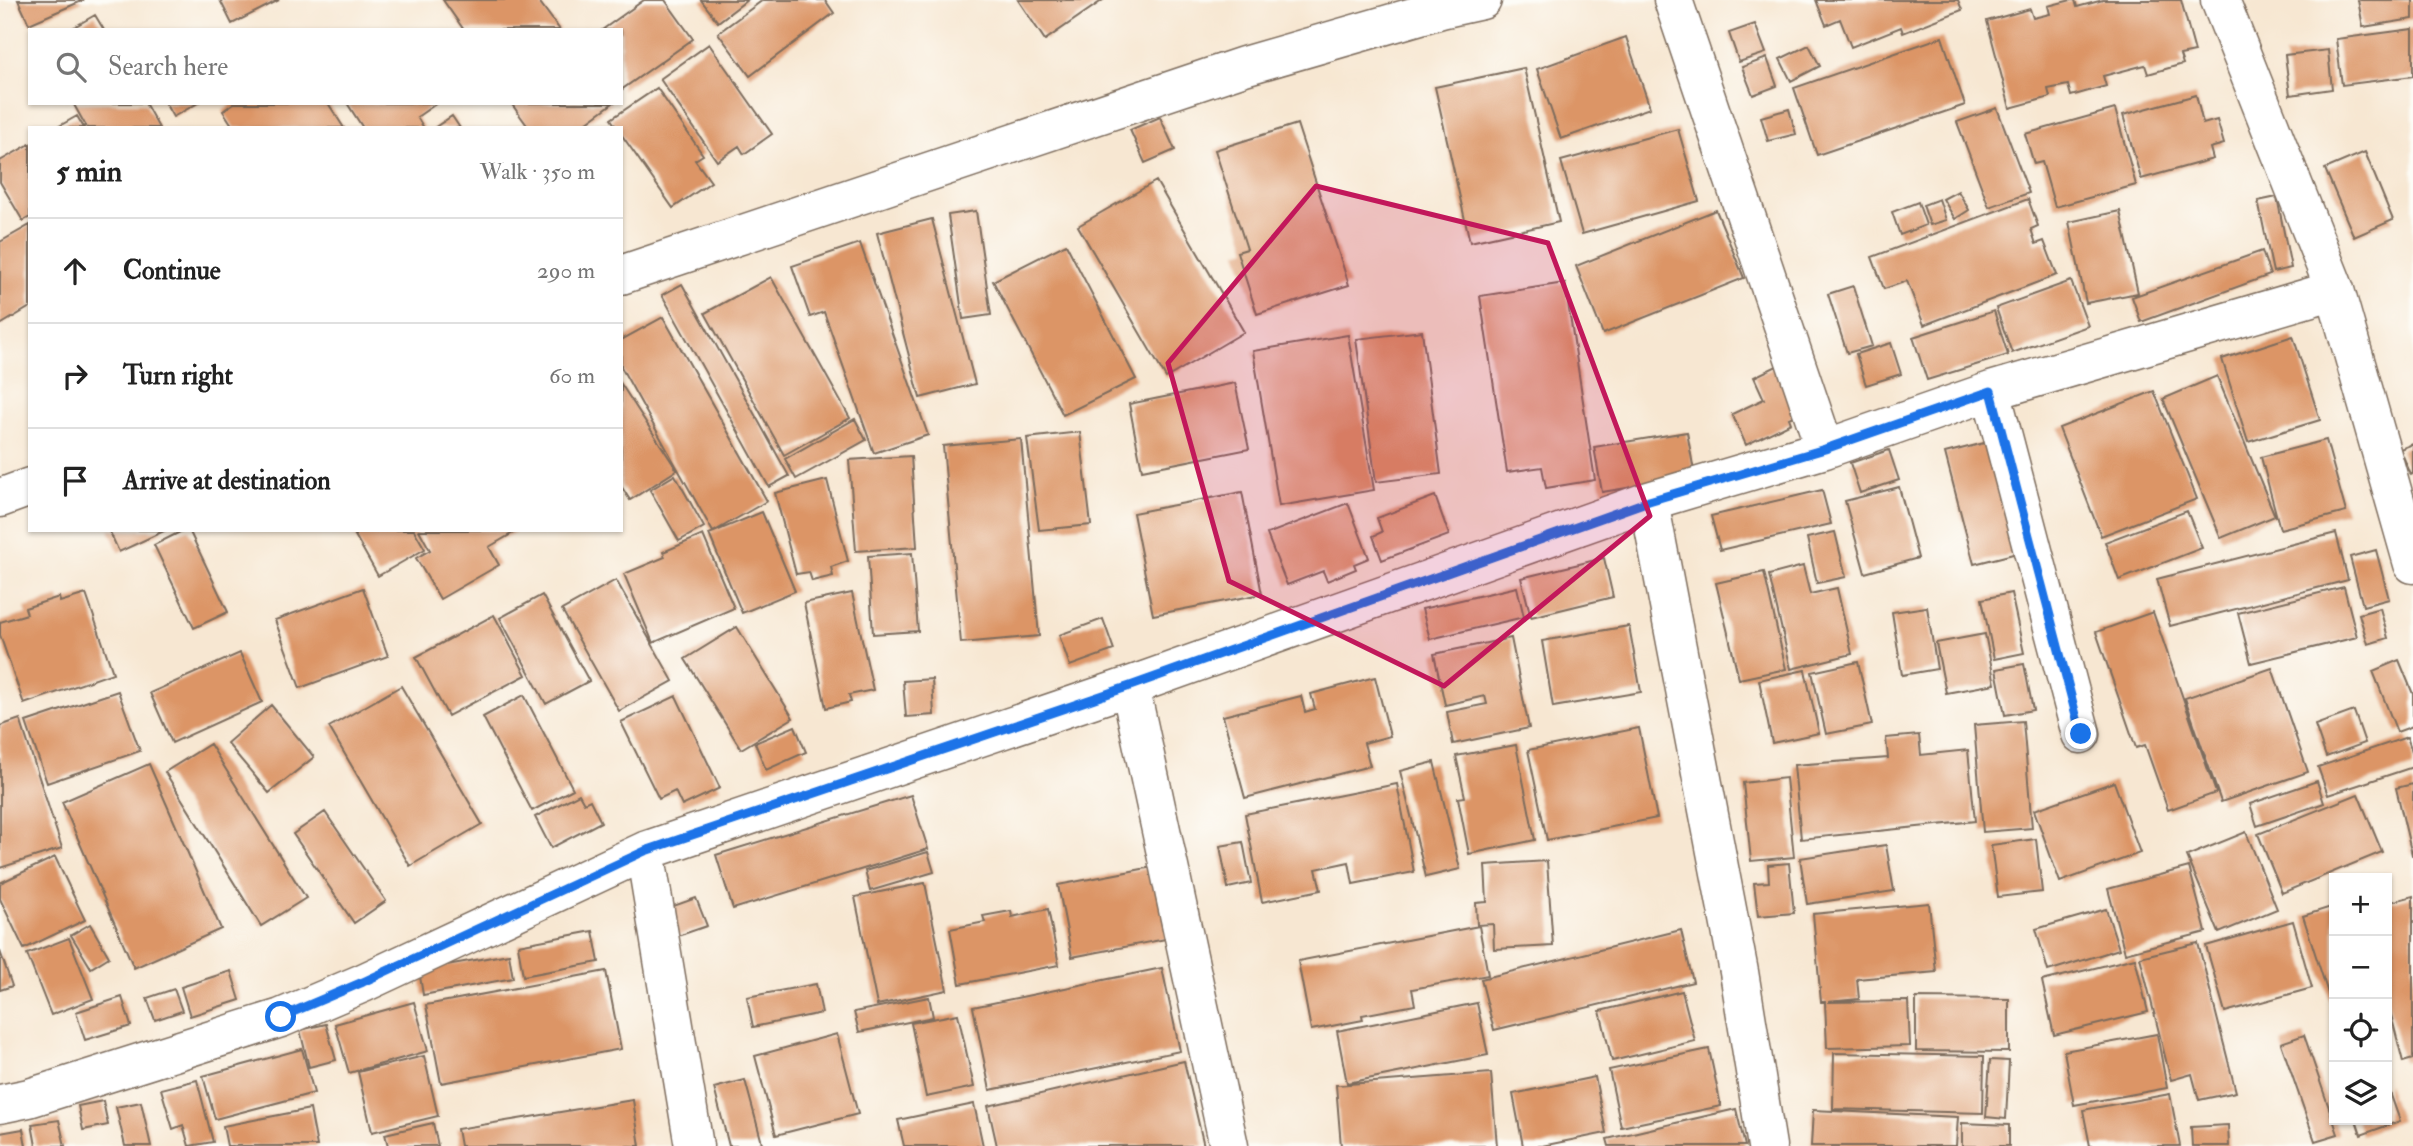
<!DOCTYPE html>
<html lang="en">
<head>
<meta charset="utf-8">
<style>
	body { margin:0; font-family:"IM FELL Double Pica",serif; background:#f6f6f6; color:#222 }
	.controls { position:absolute; right:21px; bottom:21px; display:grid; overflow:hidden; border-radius:0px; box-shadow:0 2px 5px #0004 }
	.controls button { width:63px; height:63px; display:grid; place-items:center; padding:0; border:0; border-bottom:2px solid #e0e0e0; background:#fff; color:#222; font:35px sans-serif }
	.stop { position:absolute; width:21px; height:21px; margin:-16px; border:5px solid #1a73e8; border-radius:50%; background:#fff }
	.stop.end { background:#1a73e8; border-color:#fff; box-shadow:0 2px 7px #0008 }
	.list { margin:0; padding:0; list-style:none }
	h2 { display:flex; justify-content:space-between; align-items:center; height:91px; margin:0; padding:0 28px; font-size:30px }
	h2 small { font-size:23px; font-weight:400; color:#767676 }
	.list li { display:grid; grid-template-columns:46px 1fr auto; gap:21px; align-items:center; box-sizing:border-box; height:105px; padding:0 28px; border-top:2px solid #e0e0e0 }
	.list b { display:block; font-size:26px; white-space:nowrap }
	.list em { font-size:23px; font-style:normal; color:#767676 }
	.icon { flex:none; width:38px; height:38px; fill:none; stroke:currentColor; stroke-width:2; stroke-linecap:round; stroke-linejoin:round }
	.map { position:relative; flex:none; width:2413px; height:1146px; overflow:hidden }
	.search { position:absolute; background:#fff; box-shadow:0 2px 5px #0004; left:28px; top:28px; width:595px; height:77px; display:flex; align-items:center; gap:18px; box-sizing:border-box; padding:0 24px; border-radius:0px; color:#767676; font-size:26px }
	.panel { position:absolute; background:#fff; box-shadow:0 2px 5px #0004; left:28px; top:126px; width:595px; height:406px; border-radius:0px }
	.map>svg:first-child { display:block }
</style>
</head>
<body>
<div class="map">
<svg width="2413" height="1146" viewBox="0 0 2413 1146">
	<rect width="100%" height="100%" fill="#fdfcf7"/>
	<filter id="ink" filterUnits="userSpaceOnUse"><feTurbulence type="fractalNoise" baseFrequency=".0143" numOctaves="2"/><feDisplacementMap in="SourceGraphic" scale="14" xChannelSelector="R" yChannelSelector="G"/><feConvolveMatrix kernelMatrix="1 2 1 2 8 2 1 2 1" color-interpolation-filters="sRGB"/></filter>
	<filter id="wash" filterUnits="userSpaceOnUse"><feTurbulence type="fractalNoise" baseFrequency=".00686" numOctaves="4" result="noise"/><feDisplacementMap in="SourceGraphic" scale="28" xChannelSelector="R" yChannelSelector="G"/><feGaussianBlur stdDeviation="1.57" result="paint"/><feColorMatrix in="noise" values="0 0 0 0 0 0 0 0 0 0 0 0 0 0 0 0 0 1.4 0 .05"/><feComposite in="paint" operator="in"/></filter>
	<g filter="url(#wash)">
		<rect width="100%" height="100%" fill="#f7e7d2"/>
		<g id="blocks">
			<path fill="#dc9566" d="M 18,0 L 84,0 L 29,24 Z
				M 220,0 L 279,0 L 232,24 Z
				M 443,0 L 538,0 L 560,30 L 464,30 Z
				M 644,0 L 665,0 L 693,39 L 621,90 L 621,30 L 602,30 Z
				M 701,0 L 747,0 L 718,22 Z
				M 763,0 L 825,0 L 834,13 L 750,76 L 718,33 Z
				M 1018,0 L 1103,0 L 1045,40 Z
				M 1816,0 L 1958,0 L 1962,10 L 1903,33 L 1901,27 L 1851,47 L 1840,19 L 1826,25 Z
				M 2071,0 L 2075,0 L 2077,7 L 2103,0 L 2181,0 L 2195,52 L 2180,55 L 2183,64 L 2148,74 L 2145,65 L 2103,76 L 2106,86 L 2071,96 L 2068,85 L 2048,89 L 2050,97 L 2010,108 L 1987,21 L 2030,9 L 2033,18 L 2050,14 L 2048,6 Z
				M 2358,0 L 2413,0 L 2413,19 L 2363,27 Z
				M 95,15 L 104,30 L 69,30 Z
				M 1755,24 L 1766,53 L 1739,62 L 1729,33 Z
				M 2413,29 L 2413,76 L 2342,85 L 2336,39 Z
				M 1626,37 L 1650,108 L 1561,139 L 1537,69 Z
				M 1942,37 L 1965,105 L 1817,155 L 1794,88 Z
				M 709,44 L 772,134 L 744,154 L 739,146 L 717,161 L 660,79 Z
				M 1809,45 L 1820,66 L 1791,81 L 1780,59 Z
				M 2328,50 L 2332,89 L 2290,95 L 2285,55 Z
				M 1767,58 L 1777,86 L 1753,95 L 1742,67 Z
				M 1524,68 L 1559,222 L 1470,242 L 1435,87 Z
				M 657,88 L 703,155 L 695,160 L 711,182 L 673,208 L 621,134 L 621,128 L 617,128 L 611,119 Z
				M 2196,95 L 2203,124 L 2217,120 L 2224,144 L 2210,148 L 2213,159 L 2141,179 L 2123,115 Z
				M 73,103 L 145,103 L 159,128 L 87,128 Z
				M 165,103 L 198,103 L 173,117 Z
				M 234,103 L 328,103 L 344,128 L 234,128 L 223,111 Z
				M 347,103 L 437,103 L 417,117 L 424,128 L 363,128 Z
				M 511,103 L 613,103 L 579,128 L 529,128 Z
				M 1997,108 L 2029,193 L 1989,207 L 1957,122 Z
				M 1789,109 L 1796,134 L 1768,141 L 1761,117 Z
				M 2115,109 L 2136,185 L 2055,207 L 2042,162 L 2034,164 L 2025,134 Z
				M 77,116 L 84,128 L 56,128 Z
				M 452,116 L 460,128 L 434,128 Z
				M 1160,117 L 1175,150 L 1145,163 L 1130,130 Z
				M 1297,124 L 1349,285 L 1257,314 L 1237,252 L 1247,249 L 1215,150 Z
				M 1678,129 L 1699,201 L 1582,234 L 1561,161 Z
				M 30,144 L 30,217 L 23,221 L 0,182 L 0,161 Z
				M 2365,152 L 2393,220 L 2354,237 L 2325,169 Z
				M 1156,181 L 1244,332 L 1166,378 L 1078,226 Z
				M 1958,191 L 1969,210 L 1955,219 L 1943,199 Z
				M 2277,197 L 2291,268 L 2273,272 L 2258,201 Z
				M 1939,199 L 1946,220 L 1930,225 L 1923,205 Z
				M 2028,199 L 2038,226 L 2031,229 L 2036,244 L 2044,241 L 2057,275 L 1924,325 L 1907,281 L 1884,289 L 1872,257 Z
				M 1918,202 L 1926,225 L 1900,235 L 1892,212 Z
				M 1716,210 L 1744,278 L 1603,334 L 1576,266 Z
				M 976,211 L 991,315 L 963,319 L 948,215 Z
				M 2120,211 L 2138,293 L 2086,303 L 2069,222 Z
				M 932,219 L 975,384 L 920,398 L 877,233 Z
				M 30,225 L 30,307 L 0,325 L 0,242 Z
				M 860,243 L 928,435 L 874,453 L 824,312 L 810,317 L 792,266 Z
				M 1066,244 L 1136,379 L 1063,415 L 993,281 Z
				M 2262,251 L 2270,275 L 2141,322 L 2132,297 Z
				M 771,277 L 850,418 L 784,455 L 705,313 Z
				M 2071,281 L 2088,326 L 2012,353 L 1996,308 Z
				M 1565,283 L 1595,480 L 1546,488 L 1542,467 L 1507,472 L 1480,296 Z
				M 682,284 L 789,476 L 769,487 L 662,295 Z
				M 1853,286 L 1872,346 L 1847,353 L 1828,294 Z
				M 1994,311 L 2008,355 L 1927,380 L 1913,337 Z
				M 663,317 L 767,501 L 713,532 L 621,367 L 621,340 Z
				M 1422,331 L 1441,474 L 1376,482 L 1356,339 Z
				M 1348,335 L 1374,490 L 1279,506 L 1253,351 Z
				M 2293,336 L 2320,420 L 2248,442 L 2222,359 Z
				M 1891,343 L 1901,374 L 1866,385 L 1856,354 Z
				M 1783,363 L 1805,410 L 1789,418 L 1791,423 L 1746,445 L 1732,414 L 1764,399 L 1754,377 Z
				M 2217,376 L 2275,516 L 2221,538 L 2163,399 Z
				M 1235,383 L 1249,449 L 1142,470 L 1129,404 Z
				M 621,384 L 677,470 L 630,500 L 621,486 Z
				M 2154,391 L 2197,499 L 2101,536 L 2059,428 Z
				M 855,419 L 866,440 L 796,479 L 785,459 Z
				M 1080,432 L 1091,525 L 1039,530 L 1027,438 Z
				M 1687,432 L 1695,477 L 1602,492 L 1594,447 Z
				M 1021,439 L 1039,636 L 961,643 L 943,446 Z
				M 2326,440 L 2346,512 L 2280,529 L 2261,457 Z
				M 1992,441 L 2021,552 L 1974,564 L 1945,453 Z
				M 2413,444 L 2413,474 L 2411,475 L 2400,449 Z
				M 1889,450 L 1899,480 L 1860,493 L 1850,463 Z
				M 911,456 L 917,547 L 856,551 L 849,460 Z
				M 675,475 L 704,527 L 679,541 L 650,490 Z
				M 827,480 L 848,561 L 831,567 L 833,576 L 812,581 L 809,572 L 796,574 L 775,493 Z
				M 1899,487 L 1918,558 L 1865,573 L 1845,501 Z
				M 1822,490 L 1831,524 L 1720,550 L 1711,516 Z
				M 1242,492 L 1262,594 L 1153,615 L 1133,513 Z
				M 1435,496 L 1449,535 L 1382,560 L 1373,536 L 1382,532 L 1377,518 Z
				M 1348,503 L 1369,558 L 1354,564 L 1356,569 L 1327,581 L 1323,571 L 1287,585 L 1267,534 Z
				M 2187,511 L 2202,548 L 2119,580 L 2105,542 Z
				M 762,512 L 795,591 L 742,613 L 709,534 Z
				M 109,530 L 166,530 L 119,552 Z
				M 184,530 L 189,530 L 228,612 L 194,628 L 154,545 Z
				M 352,530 L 414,530 L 425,549 L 378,576 Z
				M 419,530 L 518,530 L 489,547 L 499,565 L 440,599 L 416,558 L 430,550 Z
				M 1835,532 L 1846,577 L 1817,583 L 1807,538 Z
				M 2336,533 L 2348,580 L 2170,626 L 2157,579 Z
				M 703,535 L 734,608 L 653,643 L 624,574 L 665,557 L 663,552 Z
				M 2376,550 L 2389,599 L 2363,606 L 2350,557 Z
				M 912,553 L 918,631 L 873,634 L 868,556 Z
				M 1604,558 L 1613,597 L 1531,617 L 1521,578 Z
				M 1803,566 L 1810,594 L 1837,588 L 1852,654 L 1791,669 L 1769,575 Z
				M 1764,572 L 1786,669 L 1739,679 L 1716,583 Z
				M 616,580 L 673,681 L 619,711 L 562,610 Z
				M 1517,587 L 1524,617 L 1430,639 L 1422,609 Z
				M 2344,587 L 2357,637 L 2251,663 L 2238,613 Z
				M 363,588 L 388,656 L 300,688 L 275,620 Z
				M 852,593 L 873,690 L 849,695 L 851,702 L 826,708 L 804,603 Z
				M 2011,593 L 2024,653 L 1994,659 L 1982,599 Z
				M 86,594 L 113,673 L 24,704 L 0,635 L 0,622 L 27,614 L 25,608 L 59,597 L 60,602 Z
				M 542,595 L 589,681 L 546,704 L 500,618 Z
				M 1927,607 L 1937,669 L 1902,675 L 1892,612 Z
				M 2380,608 L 2388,638 L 2368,644 L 2359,614 Z
				M 2153,612 L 2216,793 L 2168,810 L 2145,745 L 2136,748 L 2096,632 Z
				M 494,615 L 526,675 L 448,716 L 416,657 Z
				M 1103,619 L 1114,650 L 1070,666 L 1059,635 Z
				M 1629,626 L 1641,692 L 1553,707 L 1542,641 Z
				M 737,627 L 793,718 L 741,749 L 685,659 Z
				M 1985,634 L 1995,684 L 1946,693 L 1936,643 Z
				M 1511,638 L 1529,728 L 1453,744 L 1447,712 L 1487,704 L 1485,696 L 1445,705 L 1434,654 Z
				M 240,653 L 262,702 L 172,743 L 150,693 Z
				M 2399,660 L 2413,694 L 2413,726 L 2397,732 L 2373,671 Z
				M 1858,662 L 1872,725 L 1826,734 L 1812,672 Z
				M 2024,664 L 2033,710 L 2005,715 L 1996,669 Z
				M 2272,668 L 2308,772 L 2221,802 L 2185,698 Z
				M 1805,670 L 1819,733 L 1772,743 L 1759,680 Z
				M 1375,677 L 1390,736 L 1364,743 L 1370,766 L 1245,798 L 1223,716 L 1301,696 L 1305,712 L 1315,709 L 1311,694 Z
				M 932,679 L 934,715 L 906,717 L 903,681 Z
				M 401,686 L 482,824 L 410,866 L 329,727 Z
				M 118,691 L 140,751 L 47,783 L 26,722 Z
				M 524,695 L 573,789 L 532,811 L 483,717 Z
				M 676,696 L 720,788 L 682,806 L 675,791 L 659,799 L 621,722 Z
				M 271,705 L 314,757 L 269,793 L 227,743 Z
				M 2354,711 L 2365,743 L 2326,757 L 2315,725 Z
				M 20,719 L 62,848 L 0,868 L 0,726 Z
				M 2023,721 L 2032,828 L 1983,832 L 1974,725 Z
				M 795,726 L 806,752 L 766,770 L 755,743 Z
				M 1639,728 L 1657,818 L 1547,840 L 1528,750 Z
				M 1919,735 L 1921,755 L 1968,750 L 1975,821 L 1801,839 L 1794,765 L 1888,758 L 1886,738 Z
				M 2407,737 L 2413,754 L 2413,767 L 2328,795 L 2318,767 Z
				M 210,744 L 306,898 L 261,926 L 165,772 Z
				M 1516,745 L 1535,840 L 1469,854 L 1458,798 L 1465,797 L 1456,756 Z
				M 1434,762 L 1460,869 L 1426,877 L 1400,771 Z
				M 149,764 L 221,929 L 134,968 L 62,802 Z
				M 1786,778 L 1794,857 L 1751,861 L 1743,783 Z
				M 2317,781 L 2324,803 L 2257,826 L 2250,804 Z
				M 2114,782 L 2140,853 L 2060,882 L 2034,810 Z
				M 1397,784 L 1414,872 L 1353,884 L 1349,862 L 1316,869 L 1321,890 L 1262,902 L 1245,814 Z
				M 2413,784 L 2413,855 L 2412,855 L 2396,788 Z
				M 579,794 L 584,803 L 590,800 L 601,822 L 551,848 L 535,817 Z
				M 2358,794 L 2382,852 L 2282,893 L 2258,834 Z
				M 911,795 L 928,849 L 733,909 L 716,855 Z
				M 325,812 L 386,901 L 354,923 L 293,834 Z
				M 2246,832 L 2277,909 L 2219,933 L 2187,856 Z
				M 2036,839 L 2042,892 L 1998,897 L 1991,845 Z
				M 1243,842 L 1251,883 L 1228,888 L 1220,846 Z
				M 1886,845 L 1894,891 L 1807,904 L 1800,858 Z
				M 928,852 L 934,872 L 870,891 L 865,871 Z
				M 55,857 L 85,920 L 24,949 L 0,899 L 0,883 Z
				M 1547,861 L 1553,946 L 1494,949 L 1493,924 L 1477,925 L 1476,903 L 1487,902 L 1485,865 Z
				M 1789,863 L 1794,913 L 1758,916 L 1754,883 L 1769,882 L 1768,865 Z
				M 1158,866 L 1171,938 L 1072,957 L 1058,885 Z
				M 2189,867 L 2206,932 L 2125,953 L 2108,889 Z
				M 925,883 L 947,990 L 877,1005 L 855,897 Z
				M 2413,896 L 2413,1059 L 2403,1062 L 2387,999 L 2387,903 Z
				M 696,898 L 707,926 L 675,937 L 665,909 Z
				M 1929,903 L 1936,972 L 1857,979 L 1859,999 L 1828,1002 L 1908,1001 L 1910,1046 L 1827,1048 L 1825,1002 L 1821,1002 L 1813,914 Z
				M 2334,906 L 2334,1012 L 2303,916 Z
				M 1048,909 L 1059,965 L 960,984 L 950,929 L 985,922 L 983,916 L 1011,911 L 1012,917 Z
				M 2106,909 L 2119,949 L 2048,971 L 2036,929 Z
				M 2293,921 L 2312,988 L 2225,1012 L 2206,946 Z
				M 90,924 L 109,957 L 91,968 L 71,935 Z
				M 1479,926 L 1488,975 L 1412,989 L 1415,1005 L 1362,1015 L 1363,1020 L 1311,1030 L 1298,961 Z
				M 1681,930 L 1693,982 L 1494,1030 L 1481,979 Z
				M 593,931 L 599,962 L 523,976 L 518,945 Z
				M 69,938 L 93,999 L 51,1015 L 27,954 Z
				M 2198,943 L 2236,1092 L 2199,1100 L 2192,1074 L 2171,1080 L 2140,957 Z
				M 0,951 L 12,986 L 0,990 Z
				M 509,954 L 513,978 L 423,995 L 419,970 Z
				M 2135,958 L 2148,1012 L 2054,1035 L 2042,981 Z
				M 1162,968 L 1180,1051 L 990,1090 L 973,1007 Z
				M 231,971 L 240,1000 L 190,1016 L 181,987 Z
				M 606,971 L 621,1049 L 441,1083 L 426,1005 Z
				M 816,984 L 822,1013 L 753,1027 L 747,997 Z
				M 174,989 L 182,1011 L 155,1020 L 147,998 Z
				M 1682,991 L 1695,1041 L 1612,1061 L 1600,1011 Z
				M 122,997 L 131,1026 L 85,1040 L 76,1012 Z
				M 929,997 L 933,1017 L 859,1032 L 854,1012 Z
				M 1916,998 L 2009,999 L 2009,1052 L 1916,1051 Z
				M 414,1002 L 428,1051 L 349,1073 L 335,1024 Z
				M 1477,1003 L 1488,1055 L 1347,1083 L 1337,1031 Z
				M 958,1014 L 974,1087 L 926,1097 L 911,1023 Z
				M 326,1024 L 336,1060 L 309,1067 L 300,1030 Z
				M 837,1034 L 858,1114 L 776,1135 L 755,1056 Z
				M 2157,1034 L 2167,1088 L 2074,1105 L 2064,1051 Z
				M 2304,1035 L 2338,1134 L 2315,1141 L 2281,1043 Z
				M 302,1049 L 314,1093 L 215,1119 L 203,1076 Z
				M 1709,1049 L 1721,1106 L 1621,1127 L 1609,1070 Z
				M 1834,1053 L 1984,1056 L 1983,1113 L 1833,1109 Z
				M 424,1056 L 438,1116 L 372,1132 L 358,1072 Z
				M 1990,1060 L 2009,1061 L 2006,1119 L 1986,1117 Z
				M 1184,1061 L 1204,1146 L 997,1146 L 988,1106 Z
				M 1491,1073 L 1497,1146 L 1341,1146 L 1336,1085 Z
				M 1595,1077 L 1606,1133 L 1542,1146 L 1523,1146 L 1513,1094 Z
				M 197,1080 L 213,1142 L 189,1146 L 183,1125 L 173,1129 L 161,1089 Z
				M 745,1080 L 762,1143 L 751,1146 L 729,1146 L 714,1088 Z
				M 2387,1084 L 2400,1121 L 2361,1135 L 2356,1120 L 2387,1120 Z
				M 2170,1094 L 2180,1146 L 2090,1146 L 2083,1110 Z
				M 633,1100 L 640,1146 L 460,1146 L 457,1129 Z
				M 103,1101 L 108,1125 L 83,1130 L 78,1106 Z
				M 141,1102 L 151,1146 L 125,1146 L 116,1107 Z
				M 974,1104 L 983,1146 L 904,1146 L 898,1120 Z
				M 310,1109 L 317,1146 L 227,1146 L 223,1126 Z
				M 1736,1109 L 1745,1146 L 1609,1146 L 1607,1139 Z
				M 1813,1110 L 1958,1117 L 1956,1146 L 1811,1146 Z
				M 59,1120 L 65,1146 L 36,1146 L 32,1124 Z
				M 433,1123 L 438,1146 L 388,1146 L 385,1134 Z
				M 1962,1123 L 2009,1125 L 2009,1146 L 1962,1146 Z
				M 2228,1125 L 2229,1146 L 2192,1146 L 2191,1127 Z
				M 23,1129 L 26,1146 L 0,1146 L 0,1133 Z"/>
		</g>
	</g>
	<g filter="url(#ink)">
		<use href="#blocks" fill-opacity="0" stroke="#7d6c5d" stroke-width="2"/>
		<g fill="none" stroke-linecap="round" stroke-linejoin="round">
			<g stroke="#7d6c5d" stroke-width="41">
				<path id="minor" d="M 1673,0 L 1825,449
					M 2220,0 L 2335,290 L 2413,564
					M 621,275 L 1244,66 L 1441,9 L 1482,0
					M 1991,391 L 2081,734
					M 0,498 L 30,487
					M 1649,501 L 1739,972 L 1767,1146
					M 1130,686 L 1229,1146
					M 645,851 L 694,1146
					M 0,1104 L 29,1098 L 281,1018 L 363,983 L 645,851 L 1130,686 L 1649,501 L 1825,449 L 1991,391 L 2335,290"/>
			</g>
			<use href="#minor" stroke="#fff" stroke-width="38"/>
		</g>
	</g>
	<g fill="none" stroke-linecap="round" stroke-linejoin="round" filter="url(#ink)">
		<path stroke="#1a73e8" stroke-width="9" d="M 281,1017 L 363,982 L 645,851 L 1130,686 L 1649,501 L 1825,449 L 1991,391 L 2081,734"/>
	</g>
	<path fill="#c2185b" fill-opacity="0.2" stroke="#c2185b" stroke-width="5" stroke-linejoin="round" d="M 1316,186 L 1548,243 L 1650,516 L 1444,686 L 1229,581 L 1168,363 Z"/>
</svg>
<div class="controls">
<button>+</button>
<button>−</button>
<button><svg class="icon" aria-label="locate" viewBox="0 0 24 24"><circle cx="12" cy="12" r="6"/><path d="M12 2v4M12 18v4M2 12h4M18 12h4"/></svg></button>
<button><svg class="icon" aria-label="layers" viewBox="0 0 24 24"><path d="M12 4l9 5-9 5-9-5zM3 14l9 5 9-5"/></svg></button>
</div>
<div class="stop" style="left:281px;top:1017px"></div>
<div class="stop end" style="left:2081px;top:734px"></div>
<div class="search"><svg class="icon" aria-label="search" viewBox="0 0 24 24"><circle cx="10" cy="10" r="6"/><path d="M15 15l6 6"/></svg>Search here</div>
<section class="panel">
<h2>5 min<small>Walk · 350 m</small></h2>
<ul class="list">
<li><svg class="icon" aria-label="ahead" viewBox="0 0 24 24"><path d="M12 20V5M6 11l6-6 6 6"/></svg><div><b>Continue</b></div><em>290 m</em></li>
<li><svg class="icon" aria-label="right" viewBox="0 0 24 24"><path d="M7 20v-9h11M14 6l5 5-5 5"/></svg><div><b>Turn right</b></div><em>60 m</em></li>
<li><svg class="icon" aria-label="arrive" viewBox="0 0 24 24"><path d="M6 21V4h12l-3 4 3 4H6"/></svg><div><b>Arrive at destination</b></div></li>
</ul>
</section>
</div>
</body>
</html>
